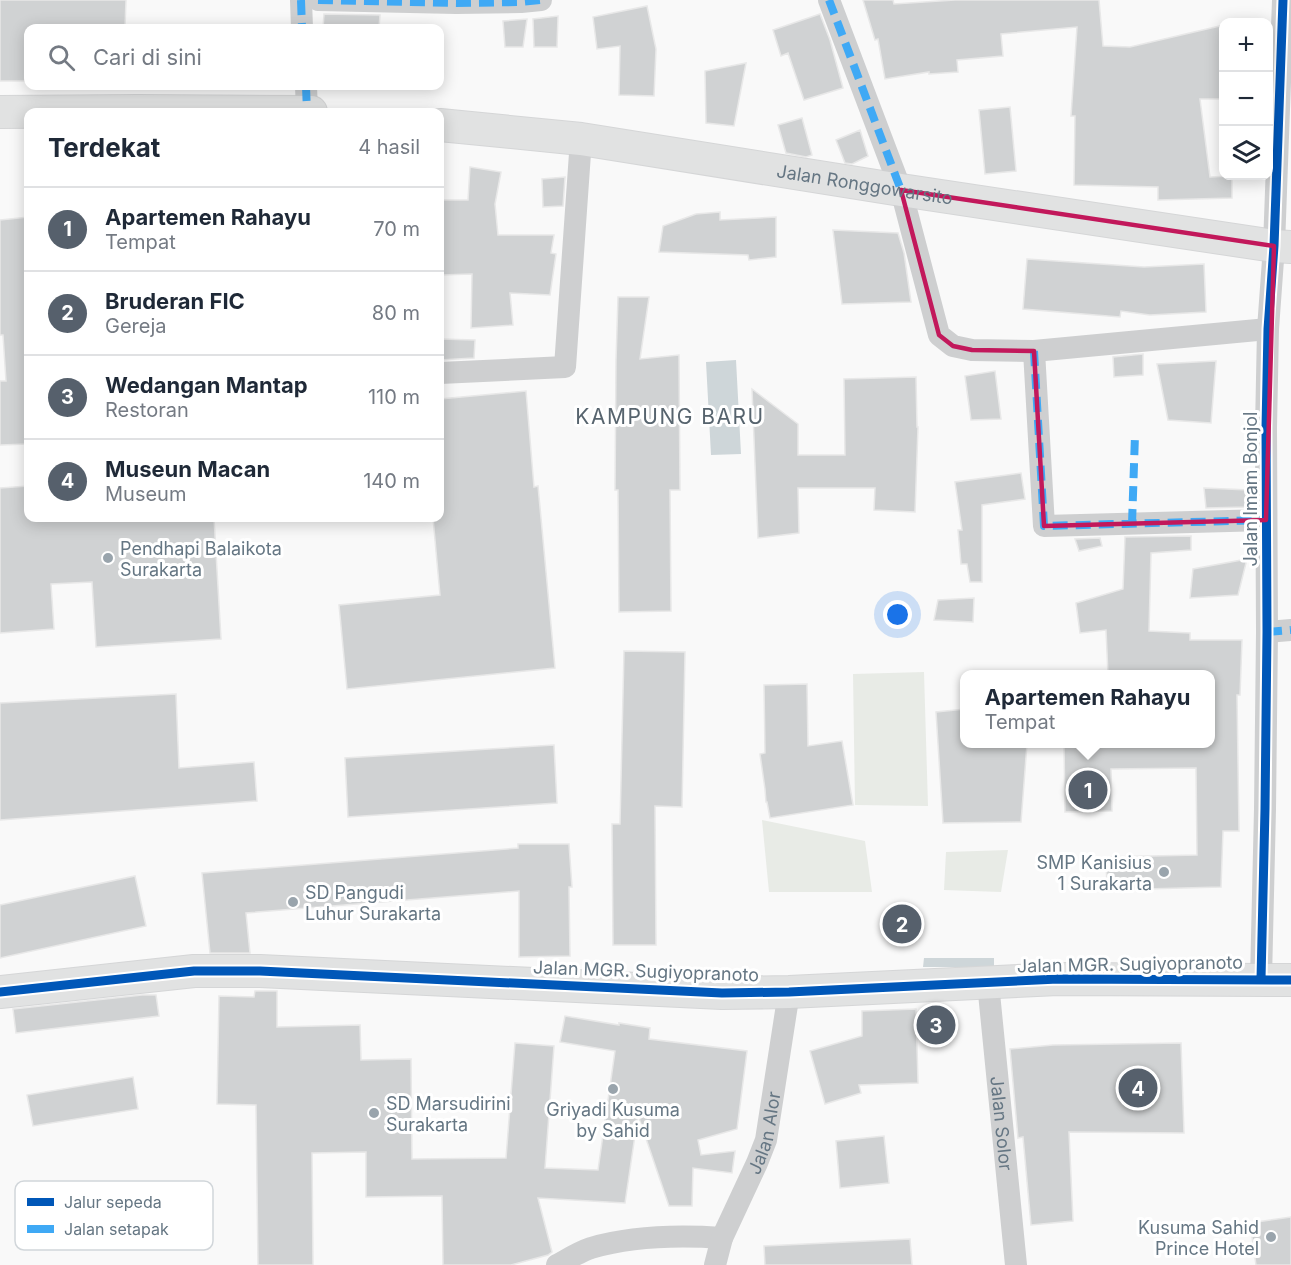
<!DOCTYPE html>
<html lang="id">
<head>
<meta charset="utf-8">
<style>
	body { margin:0; font-family:Inter,sans-serif; background:#f6f6f7; color:#1f2937 }
	.controls { position:absolute; right:18px; top:18px; display:grid; overflow:hidden; border-radius:12px; box-shadow:0 3px 15px #0003 }
	.controls button { width:54px; height:54px; display:grid; place-items:center; padding:0; border:0; border-bottom:2px solid #e0e1e3; background:#fff; color:#1f2937; font:30px sans-serif }
	.you { position:absolute; left:898px; top:615px; width:21px; height:21px; margin:-15px; border:4px solid #fff; border-radius:50%; background:#1a73e8; box-shadow:0 0 0 9px #1a73e833 }
	.badge { display:grid; place-items:center; width:39px; height:39px; border-radius:50%; background:#56606c; color:#fff; font-size:20px; font-weight:700 }
	.pin { position:absolute; translate:-50% -50%; border:3px solid #fff; box-shadow:0 2px 6px #0006 }
	.popup { position:absolute; left:960px; top:670px; width:255px; height:78px; box-sizing:border-box; display:grid; place-content:center; border-radius:12px; background:#fff; filter:drop-shadow(0 2px 4px #0005); font-size:20px; white-space:nowrap; color:#747a83 }
	.popup b { font-size:22px; color:#1f2937 }
	.popup::after { content:''; position:absolute; left:50%; top:100%; margin-left:-12px; border:12px solid transparent; border-top-color:#fff }
	.list { margin:0; padding:0; list-style:none }
	h2 { display:flex; justify-content:space-between; align-items:center; height:78px; margin:0; padding:0 24px; font-size:26px }
	h2 small { font-size:20px; font-weight:400; color:#747a83 }
	.list li { display:grid; grid-template-columns:39px 1fr auto; gap:18px; align-items:center; box-sizing:border-box; height:84px; padding:0 24px; border-top:2px solid #e0e1e3 }
	.list b { display:block; font-size:22px; white-space:nowrap }
	.list p { margin:0; font-size:20px; white-space:nowrap; color:#747a83 }
	.list em { font-size:20px; font-style:normal; color:#747a83 }
	.icon { flex:none; width:33px; height:33px; fill:none; stroke:currentColor; stroke-width:2; stroke-linecap:round; stroke-linejoin:round }
	.map { position:relative; flex:none; width:1291px; height:1265px; overflow:hidden }
	.search { position:absolute; background:#fff; box-shadow:0 3px 15px #0003; left:24px; top:24px; width:420px; height:66px; display:flex; align-items:center; gap:15px; box-sizing:border-box; padding:0 21px; border-radius:12px; color:#747a83; font-size:22px }
	.panel { position:absolute; background:#fff; box-shadow:0 3px 15px #0003; left:24px; top:108px; width:420px; height:414px; border-radius:12px }
	.map>svg:first-child { display:block }
</style>
</head>
<body>
<div class="map">
<svg width="1291" height="1265" viewBox="0 0 1291 1265">
	<rect width="100%" height="100%" fill="#f9f9f9"/>
	<path fill="#e8ebe6" d="M 924,672 L 928,806 L 855,805 L 853,674 Z
		M 762,820 L 865,841 L 872,892 L 769,892 Z
		M 1008,850 L 1001,892 L 944,890 L 946,852 Z"/>
	<path fill="#ced6d9" d="M 736,360 L 741,454 L 711,455 L 706,362 Z
		M 924,958 L 994,958 L 994,967 L 923,967 Z"/>
	<path fill="#d0d2d3" stroke="#e8e8e8" stroke-width="1.5" d="M 0,0 L 126,0 L 125,28 L 28,28 L 28,81 L 0,81 Z
		M 863,0 L 893,0 L 894,4 L 955,0 L 1099,0 L 1103,46 L 1130,47 L 1224,25 L 1224,99 L 1200,99 L 1210,177 L 1232,176 L 1232,198 L 1158,200 L 1158,187 L 1074,185 L 1075,116 L 1071,116 L 1077,27 L 1001,34 L 1003,56 L 957,60 L 958,72 L 929,74 L 929,72 L 885,79 L 878,39 L 875,40 Z
		M 647,6 L 656,49 L 654,96 L 619,95 L 620,46 L 597,49 L 593,17 Z
		M 324,14 L 380,15 L 379,28 L 323,28 Z
		M 820,14 L 830,40 L 843,88 L 804,100 L 788,53 L 781,56 L 773,30 Z
		M 558,16 L 557,47 L 534,47 L 533,19 Z
		M 527,19 L 523,47 L 505,47 L 503,21 Z
		M 746,63 L 734,126 L 706,123 L 705,71 Z
		M 1010,107 L 1016,171 L 985,174 L 979,110 Z
		M 802,118 L 812,155 L 806,157 L 786,153 L 778,125 Z
		M 860,130 L 868,156 L 852,164 L 845,163 L 836,140 Z
		M 470,167 L 501,172 L 495,204 L 498,235 L 554,235 L 551,253 L 556,254 L 550,295 L 510,293 L 513,325 L 471,328 L 472,274 L 440,275 L 440,200 L 468,200 Z
		M 565,177 L 563,206 L 543,207 L 542,179 Z
		M 720,212 L 720,220 L 776,217 L 776,257 L 749,260 L 748,255 L 659,252 L 663,226 L 696,214 Z
		M 28,217 L 28,444 L 0,445 L 0,381 L 6,381 L 3,335 L 0,335 L 0,220 Z
		M 833,230 L 898,233 L 904,253 L 911,302 L 842,304 Z
		M 1027,259 L 1144,267 L 1204,264 L 1206,312 L 1150,315 L 1121,311 L 1120,317 L 1023,309 Z
		M 618,297 L 649,297 L 640,359 L 679,355 L 680,490 L 670,490 L 671,611 L 619,612 L 618,490 L 615,490 L 616,361 Z
		M 440,339 L 475,340 L 474,358 L 440,360 Z
		M 1143,354 L 1143,375 L 1114,377 L 1113,357 Z
		M 1216,361 L 1211,423 L 1168,420 L 1157,364 Z
		M 995,371 L 1001,419 L 971,420 L 965,376 Z
		M 916,377 L 917,427 L 918,427 L 915,512 L 874,510 L 875,488 L 798,488 L 799,533 L 758,538 L 752,389 L 798,424 L 798,455 L 845,455 L 844,379 Z
		M 526,391 L 534,487 L 538,486 L 555,668 L 347,689 L 339,605 L 440,595 L 433,518 L 440,518 L 440,399 Z
		M 1021,473 L 1025,499 L 982,505 L 982,582 L 970,582 L 967,564 L 961,564 L 958,530 L 962,530 L 955,482 Z
		M 28,486 L 28,518 L 214,518 L 221,639 L 96,647 L 92,582 L 51,584 L 54,629 L 0,633 L 0,488 Z
		M 1204,488 L 1249,490 L 1246,507 L 1206,508 Z
		M 1191,536 L 1191,550 L 1151,553 L 1149,631 L 1190,633 L 1190,640 L 1242,640 L 1240,695 L 1237,695 L 1239,831 L 1223,831 L 1221,887 L 1107,890 L 1106,857 L 1197,855 L 1196,768 L 1111,769 L 1112,811 L 1065,812 L 1064,744 L 1211,744 L 1211,675 L 1108,675 L 1106,630 L 1080,633 L 1076,603 L 1123,589 L 1125,537 Z
		M 1100,538 L 1102,546 L 1079,551 L 1075,539 Z
		M 1247,559 L 1238,595 L 1190,598 L 1193,569 Z
		M 974,598 L 973,622 L 934,620 L 938,600 Z
		M 624,651 L 685,652 L 682,807 L 655,806 L 656,945 L 613,945 L 612,824 L 620,824 Z
		M 807,684 L 808,746 L 842,741 L 853,805 L 770,818 L 767,802 L 766,802 L 765,789 L 760,754 L 765,753 L 764,685 Z
		M 176,694 L 179,768 L 254,762 L 257,801 L 0,820 L 0,703 Z
		M 965,709 L 965,744 L 1027,744 L 1021,822 L 943,823 L 936,712 Z
		M 554,745 L 557,803 L 348,817 L 345,758 Z
		M 518,844 L 569,844 L 572,887 L 569,887 L 570,956 L 519,957 L 519,891 L 246,913 L 250,953 L 210,953 L 202,873 L 518,848 Z
		M 135,876 L 146,926 L 0,958 L 0,905 Z
		M 255,991 L 277,991 L 277,1027 L 360,1025 L 361,1060 L 411,1059 L 412,1159 L 506,1158 L 515,1043 L 554,1046 L 545,1168 L 598,1170 L 615,1051 L 560,1042 L 565,1016 L 619,1025 L 619,1023 L 650,1028 L 649,1039 L 747,1051 L 737,1129 L 698,1140 L 701,1155 L 735,1151 L 732,1173 L 693,1168 L 692,1206 L 669,1206 L 638,1115 L 625,1203 L 538,1198 L 552,1252 L 548,1255 L 511,1265 L 443,1265 L 442,1196 L 366,1197 L 366,1152 L 312,1153 L 313,1265 L 258,1265 L 256,1105 L 217,1104 L 219,996 L 254,997 Z
		M 142,995 L 156,995 L 159,1016 L 16,1033 L 13,1009 Z
		M 916,1009 L 918,1083 L 859,1085 L 861,1093 L 825,1104 L 810,1051 L 862,1036 L 862,1011 Z
		M 1181,1043 L 1184,1133 L 1069,1132 L 1073,1221 L 1031,1225 L 1023,1137 L 1018,1138 L 1010,1049 L 1053,1045 Z
		M 133,1077 L 138,1109 L 33,1126 L 27,1095 Z
		M 884,1136 L 889,1183 L 840,1188 L 836,1141 Z
		M 1291,1217 L 1291,1265 L 1256,1265 L 1250,1223 Z
		M 910,1239 L 912,1265 L 765,1265 L 764,1246 Z"/>
	<g fill="none" stroke-linecap="round" stroke-linejoin="round">
		<g stroke="#d5d6d7" stroke-width="34">
			<g id="secondary">
				<path d="M 0,112 L 138,111 L 311,112"/>
				<path id="s3" d="M 440,125 L 581,139 L 901,190 L 1274,246 L 1291,247"/>
				<path d="M 0,992 L 194,971 L 260,971 L 722,993 L 789,992 L 1058,979 L 1291,980"/>
			</g>
		</g>
		<g stroke="#cecfd0" stroke-width="22">
			<path d="M 301,0 L 302,28"/>
			<path d="M 318,0 L 456,3 L 521,2 L 541,0"/>
			<path d="M 829,0 L 901,190 L 939,335 L 953,346 L 972,350 L 1034,351 L 1268,329"/>
			<path d="M 306,86 L 307,112"/>
			<path d="M 1034,351 L 1044,526 L 1266,520"/>
			<path d="M 440,373 L 565,367 L 581,139"/>
			<path d="M 1267,632 L 1291,630"/>
			<path d="M 1261,979 L 1265,809 L 1267,632 L 1266,428 L 1268,329 L 1274,246 L 1283,0"/>
			<path id="s1" d="M 988,983 L 1016,1265"/>
			<path d="M 557,1265 C 568,1259 579,1252 591,1248 C 632,1236 679,1235 722,1238"/>
			<path id="s2" d="M 715,1265 L 722,1238 L 757,1163 L 766,1140 L 789,992"/>
		</g>
		<use href="#secondary" stroke="#e1e2e2" stroke-width="32"/>
		<path stroke="#3fa9f5" stroke-width="8" stroke-dasharray="15 8" stroke-linecap="butt" d="M 301,0 L 302,28
			M 318,0 L 456,3 L 521,2 L 541,0
			M 829,0 L 901,190
			M 306,86 L 307,112
			M 1034,351 L 1044,526 L 1266,520
			M 1132,524 L 1135,435
			M 1267,632 L 1291,630"/>
		<g stroke="#fff" stroke-width="13">
			<path id="cycleway" d="M 1261,979 L 1265,809 L 1267,632 L 1266,428 L 1268,329 L 1274,246 L 1283,0
				M 0,992 L 194,971 L 260,971 L 722,993 L 789,992 L 1058,979 L 1291,980"/>
		</g>
		<use href="#cycleway" stroke="#0057b8" stroke-width="9"/>
	</g>
	<path fill="none" stroke="#c2185b" stroke-width="4.5" stroke-linejoin="round" d="M 901,190 L 1274,246 L 1266,520 L 1044,526 L 1034,351 L 972,350 L 953,346 L 939,335 Z"/>
	<g fill="#99a4ac" stroke="#fff" stroke-width="2">
		<circle cx="108" cy="558" r="6"/>
		<circle cx="1164" cy="872" r="6"/>
		<circle cx="293" cy="902" r="6"/>
		<circle cx="613" cy="1089" r="6"/>
		<circle cx="374" cy="1113" r="6"/>
		<circle cx="1271" cy="1237" r="6"/>
	</g>
	<g text-anchor="middle" dominant-baseline="central" stroke-width="6" stroke-linejoin="round" paint-order="stroke">
		<g font-size="18" fill="#657683" stroke="#fff">
			<text stroke="none"><textPath href="#s3" startOffset="429">Jalan Ronggowarsito</textPath></text>
			<text transform="translate(1250 489) rotate(-90)">Jalan Imam Bonjol</text>
			<text transform="translate(1130 964) rotate(-1)">Jalan MGR. Sugiyopranoto</text>
			<text transform="translate(646 971) rotate(2)">Jalan MGR. Sugiyopranoto</text>
			<text stroke="none"><textPath href="#s1" startOffset="141">Jalan Solor</textPath></text>
			<text stroke="none"><textPath href="#s2" startOffset="142">Jalan Alor</textPath></text>
		</g>
		<g font-size="18" fill="#657683" stroke="#fff" text-anchor="start">
			<text x="120" y="548">Pendhapi Balaikota<tspan x="120" dy="21">Surakarta</tspan></text>
			<text x="1152" y="862" text-anchor="end">SMP Kanisius<tspan x="1152" dy="21">1 Surakarta</tspan></text>
			<text x="305" y="892">SD Pangudi<tspan x="305" dy="21">Luhur Surakarta</tspan></text>
			<text x="386" y="1103">SD Marsudirini<tspan x="386" dy="21">Surakarta</tspan></text>
			<text x="613" y="1109" text-anchor="middle">Griyadi Kusuma<tspan x="613" dy="21">by Sahid</tspan></text>
			<text x="1259" y="1227" text-anchor="end">Kusuma Sahid<tspan x="1259" dy="21">Prince Hotel</tspan></text>
		</g>
		<g font-size="21" letter-spacing="1.5" fill="#57646e" stroke="#fff">
			<text x="670" y="416">KAMPUNG BARU</text>
		</g>
	</g>
	<rect x="15" y="1181" width="198" height="69" rx="9" fill="#fff" stroke="#d1d6da" stroke-width="1.5"/>
	<rect x="27" y="1198" width="27" height="8" fill="#0057b8"/>
	<rect x="27" y="1225" width="27" height="8" fill="#3fa9f5"/>
	<g font-size="16" fill="#657683">
		<text x="64" y="1208">Jalur sepeda</text>
		<text x="64" y="1235">Jalan setapak</text>
	</g>
</svg>
<div class="controls">
<button>+</button>
<button>−</button>
<button><svg class="icon" aria-label="layers" viewBox="0 0 24 24"><path d="M12 4l9 5-9 5-9-5zM3 14l9 5 9-5"/></svg></button>
</div>
<div class="you"></div>
<div class="pin badge" style="left:1088px;top:790px">1</div>
<div class="popup"><b>Apartemen Rahayu</b>Tempat</div>
<div class="pin badge" style="left:902px;top:924px">2</div>
<div class="pin badge" style="left:936px;top:1025px">3</div>
<div class="pin badge" style="left:1138px;top:1088px">4</div>
<div class="search"><svg class="icon" aria-label="search" viewBox="0 0 24 24"><circle cx="10" cy="10" r="6"/><path d="M15 15l6 6"/></svg>Cari di sini</div>
<section class="panel">
<h2>Terdekat<small>4 hasil</small></h2>
<ul class="list">
<li><span class="badge">1</span><div><b>Apartemen Rahayu</b><p>Tempat</p></div><em>70 m</em></li>
<li><span class="badge">2</span><div><b>Bruderan FIC</b><p>Gereja</p></div><em>80 m</em></li>
<li><span class="badge">3</span><div><b>Wedangan Mantap</b><p>Restoran</p></div><em>110 m</em></li>
<li><span class="badge">4</span><div><b>Museun Macan</b><p>Museum</p></div><em>140 m</em></li>
</ul>
</section>
</div>
</body>
</html>
